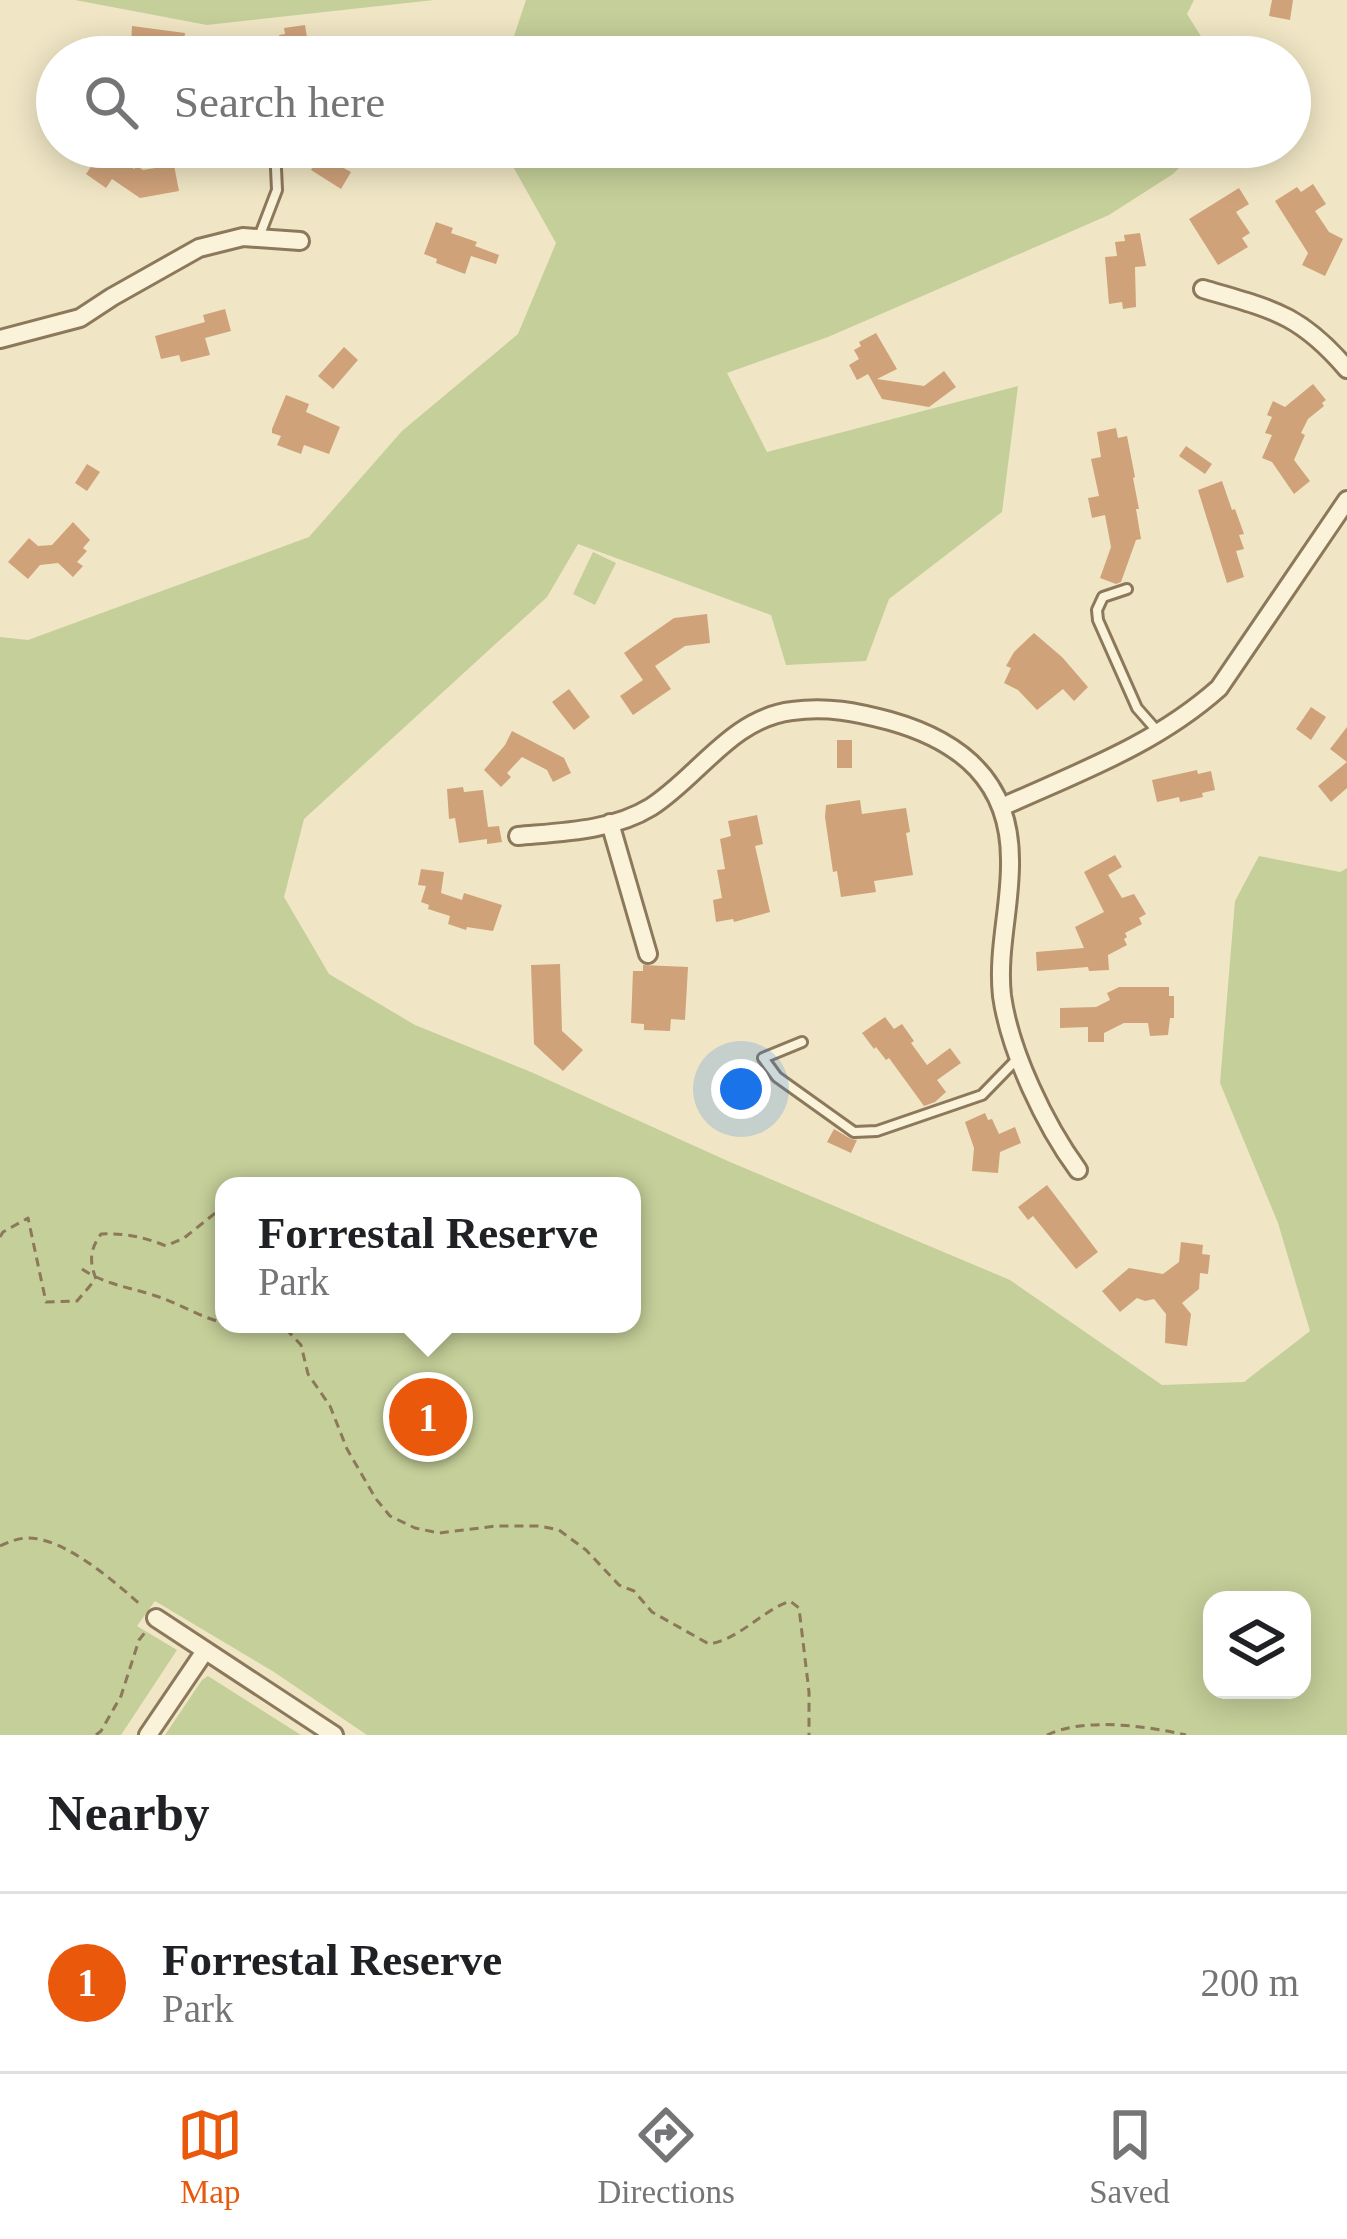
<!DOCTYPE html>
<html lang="en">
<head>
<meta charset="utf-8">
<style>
	body { margin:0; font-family:"Times New Roman",serif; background:#f6f6f6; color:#202124 }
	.controls { position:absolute; right:36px; bottom:36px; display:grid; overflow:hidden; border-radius:24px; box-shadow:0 6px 30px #0003 }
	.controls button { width:108px; height:108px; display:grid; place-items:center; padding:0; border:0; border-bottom:3px solid #e0e0e0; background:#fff; color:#202124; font:60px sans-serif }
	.you { position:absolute; left:741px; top:1089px; width:42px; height:42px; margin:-30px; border:9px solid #fff; border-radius:50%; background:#1a73e8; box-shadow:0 0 0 18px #1a73e833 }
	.badge { display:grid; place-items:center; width:78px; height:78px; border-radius:50%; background:#ea580c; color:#fff; font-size:39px; font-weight:700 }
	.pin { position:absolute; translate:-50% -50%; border:6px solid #fff; box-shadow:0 3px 12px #0006 }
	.popup { position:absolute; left:215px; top:1177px; width:426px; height:156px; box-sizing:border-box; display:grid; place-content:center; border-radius:24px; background:#fff; filter:drop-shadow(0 3px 9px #0005); font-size:39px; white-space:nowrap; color:#757577 }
	.popup b { font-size:45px; color:#202124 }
	.popup::after { content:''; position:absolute; left:50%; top:100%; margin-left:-24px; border:24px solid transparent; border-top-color:#fff }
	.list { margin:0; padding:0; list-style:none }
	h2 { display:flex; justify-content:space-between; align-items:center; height:156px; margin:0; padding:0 48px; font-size:51px }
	h2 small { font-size:39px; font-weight:400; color:#757577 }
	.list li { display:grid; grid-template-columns:78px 1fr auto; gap:36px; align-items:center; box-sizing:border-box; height:180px; padding:0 48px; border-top:3px solid #e0e0e0 }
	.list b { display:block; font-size:45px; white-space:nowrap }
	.list p { margin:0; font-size:39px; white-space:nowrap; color:#757577 }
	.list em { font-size:39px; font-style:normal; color:#757577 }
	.icon { flex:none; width:66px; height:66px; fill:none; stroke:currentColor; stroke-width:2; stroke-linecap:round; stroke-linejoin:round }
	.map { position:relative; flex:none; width:1347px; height:1735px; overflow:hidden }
	.search { position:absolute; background:#fff; box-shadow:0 6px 30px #0003; left:36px; right:36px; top:36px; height:132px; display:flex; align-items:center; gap:30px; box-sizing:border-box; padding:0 42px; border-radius:66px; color:#757577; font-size:45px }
	.sheet { height:336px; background:#fff }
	nav { display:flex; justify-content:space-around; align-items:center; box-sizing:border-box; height:168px; border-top:3px solid #e0e0e0; background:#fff; font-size:33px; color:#757577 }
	nav a { display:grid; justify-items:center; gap:6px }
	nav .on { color:#ea580c }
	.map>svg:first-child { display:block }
</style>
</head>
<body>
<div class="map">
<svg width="1347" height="1735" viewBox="0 0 1347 1735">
	<rect width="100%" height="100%" fill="#f0e6c5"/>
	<path fill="#c5cf99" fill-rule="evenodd" d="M 75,0 L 434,0 L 207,25 Z
		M 526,0 L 1194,0 L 1187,14 L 1214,57 L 507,57 Z
		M 502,147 L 1200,147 L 1173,174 L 1109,215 L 828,337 L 727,373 L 767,452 L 1018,386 L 1002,512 L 889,599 L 866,661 L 786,665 L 771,615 L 578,544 L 547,597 L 304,819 L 284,897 L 329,974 L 415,1025 L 531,1072 L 730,1162 L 1010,1280 L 1162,1385 L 1244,1382 L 1310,1331 L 1278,1223 L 1220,1083 L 1235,901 L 1259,856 L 1340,872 L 1347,868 L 1347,1735 L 367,1735 L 274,1672 L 155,1601 L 137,1626 L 177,1650 L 121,1735 L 0,1735 L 0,637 L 28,640 L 309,537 L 402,431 L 518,334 L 556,243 ZM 632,1186 L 632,1324 L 224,1324 L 224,1186 ZM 1302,1600 L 1302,1690 L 1212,1690 L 1212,1600 Z
		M 593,552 L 616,563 L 595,605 L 573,594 Z
		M 208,1676 L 301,1735 L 165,1735 L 202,1680 Z"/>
	<path fill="#cfa27a" d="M 1272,0 L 1293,0 L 1290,20 L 1269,16 Z
		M 305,25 L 309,50 L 288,53 L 287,46 L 281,47 L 279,35 L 285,34 L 284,28 Z
		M 132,26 L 185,33 L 183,51 L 131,48 Z
		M 344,37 L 359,48 L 364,40 L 388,57 L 331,57 Z
		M 197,42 L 220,44 L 219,57 L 176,57 Z
		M 325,147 L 347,147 L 340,166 L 351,172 L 341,189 L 311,170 Z
		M 104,148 L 134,169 L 137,166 L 143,170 L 174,165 L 179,191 L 140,198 L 112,179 L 106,188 L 86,174 Z
		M 1313,184 L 1326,204 L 1315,211 L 1329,232 L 1343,239 L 1325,276 L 1302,265 L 1308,253 L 1275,201 L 1297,187 L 1301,192 Z
		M 1239,188 L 1249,204 L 1236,212 L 1250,233 L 1242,238 L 1248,247 L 1218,265 L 1189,219 Z
		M 436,222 L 453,228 L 451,233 L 477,242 L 475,246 L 499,255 L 496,264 L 471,256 L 465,274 L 436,263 L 437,259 L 424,254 Z
		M 1140,233 L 1146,266 L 1135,267 L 1136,307 L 1123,309 L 1122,302 L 1109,304 L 1105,257 L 1117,256 L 1115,242 L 1125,241 L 1124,235 Z
		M 225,309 L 231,331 L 205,338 L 210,355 L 181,362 L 179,355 L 161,359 L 155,336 L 205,322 L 203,315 Z
		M 876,333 L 897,369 L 877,379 L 924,386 L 944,371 L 956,387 L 929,407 L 882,399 L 868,374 L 857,380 L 849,365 L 859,359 L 854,350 L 861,346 L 859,342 Z
		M 344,347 L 358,360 L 333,389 L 318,376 Z
		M 1313,384 L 1326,400 L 1322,403 L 1324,406 L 1308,419 L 1301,433 L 1305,435 L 1294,460 L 1310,481 L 1294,494 L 1272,462 L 1262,458 L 1272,435 L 1265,433 L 1272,417 L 1267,415 L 1273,401 L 1285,407 Z
		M 286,395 L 309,404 L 306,412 L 340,427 L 329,454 L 304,445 L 301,454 L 277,445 L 281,436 L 272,433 L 272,429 Z
		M 1116,428 L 1118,438 L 1127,436 L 1135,477 L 1133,478 L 1139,509 L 1136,509 L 1141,539 L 1136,540 L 1121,582 L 1116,584 L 1100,578 L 1111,547 L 1105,515 L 1092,518 L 1088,498 L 1099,496 L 1091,459 L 1101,457 L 1097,432 Z
		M 1186,446 L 1212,464 L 1205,474 L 1179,456 Z
		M 87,464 L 100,472 L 87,491 L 75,483 Z
		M 1222,481 L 1232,510 L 1235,509 L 1244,534 L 1239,535 L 1244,549 L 1236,551 L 1244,577 L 1227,583 L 1198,490 Z
		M 73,522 L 90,540 L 83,548 L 87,551 L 77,562 L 83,566 L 73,577 L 58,563 L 40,565 L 28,579 L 8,562 L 29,538 L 38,546 L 52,545 Z
		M 707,614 L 710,643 L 685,646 L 655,666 L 671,689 L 633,715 L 620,696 L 643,680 L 624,653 L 674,618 Z
		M 1034,633 L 1062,657 L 1088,687 L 1074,701 L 1063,689 L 1037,710 L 1018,690 L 1004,683 L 1011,668 L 1006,666 L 1014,652 Z
		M 569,689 L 590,717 L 574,730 L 552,702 Z
		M 1311,707 L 1326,717 L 1311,740 L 1296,729 Z
		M 1347,727 L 1347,762 L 1330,749 Z
		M 512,731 L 564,758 L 571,773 L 553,782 L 547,770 L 522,757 L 507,773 L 511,777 L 501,787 L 484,770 L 505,745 Z
		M 837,740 L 852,740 L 852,768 L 837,768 Z
		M 1347,762 L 1347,788 L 1331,802 L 1318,786 Z
		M 1197,770 L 1198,774 L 1211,771 L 1215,790 L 1202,793 L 1203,797 L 1180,802 L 1179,797 L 1157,802 L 1152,780 Z
		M 463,787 L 464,792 L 483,790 L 488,827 L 499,826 L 502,842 L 487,844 L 487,839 L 459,843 L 455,818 L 449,819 L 447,789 Z
		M 860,800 L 862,814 L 906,808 L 910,832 L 906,833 L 913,875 L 874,881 L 876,892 L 841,897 L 837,871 L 833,872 L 825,817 L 826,805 Z
		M 757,815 L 763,844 L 755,846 L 770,912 L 734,922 L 733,919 L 716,922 L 713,900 L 722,898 L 717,870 L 725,869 L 720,839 L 731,836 L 728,821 Z
		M 1115,855 L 1122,867 L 1108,875 L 1122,898 L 1134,894 L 1146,914 L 1139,918 L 1142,924 L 1125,933 L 1127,937 L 1124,939 L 1127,945 L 1108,955 L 1109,970 L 1089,971 L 1088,967 L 1037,971 L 1036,952 L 1084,948 L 1075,927 L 1104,912 L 1084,872 Z
		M 421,869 L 444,872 L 441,893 L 462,900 L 464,893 L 502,905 L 493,931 L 467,927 L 466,930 L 448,924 L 450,916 L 428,909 L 429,905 L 421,902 L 426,886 L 418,885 Z
		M 560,964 L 562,1031 L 583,1050 L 563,1071 L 534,1044 L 531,965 Z
		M 643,965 L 688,967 L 685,1020 L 671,1019 L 670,1031 L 644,1030 L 644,1024 L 631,1023 L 633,971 L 643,971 Z
		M 1119,987 L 1169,987 L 1169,996 L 1174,996 L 1174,1018 L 1170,1018 L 1168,1035 L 1150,1036 L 1148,1023 L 1124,1023 L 1104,1033 L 1104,1042 L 1088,1042 L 1088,1027 L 1060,1028 L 1060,1008 L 1096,1007 L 1110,1000 L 1107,993 Z
		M 885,1017 L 894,1029 L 902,1024 L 914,1041 L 911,1043 L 927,1065 L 950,1048 L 961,1063 L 937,1080 L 946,1092 L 935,1102 L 924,1106 L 889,1058 L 886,1060 L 876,1047 L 874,1049 L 862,1033 Z
		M 985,1113 L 988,1120 L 992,1119 L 999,1134 L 1015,1127 L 1021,1143 L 1000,1152 L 998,1173 L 972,1171 L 974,1148 L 965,1122 Z
		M 834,1129 L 851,1139 L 857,1140 L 851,1153 L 827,1142 Z
		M 1047,1185 L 1098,1252 L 1076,1269 L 1033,1216 L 1028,1220 L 1018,1207 Z
		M 1181,1242 L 1203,1245 L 1202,1254 L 1210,1255 L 1208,1274 L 1200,1273 L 1199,1289 L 1182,1303 L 1191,1314 L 1187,1346 L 1165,1343 L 1166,1314 L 1154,1299 L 1145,1301 L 1137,1298 L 1120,1312 L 1102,1291 L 1129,1268 L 1163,1274 L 1179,1262 Z"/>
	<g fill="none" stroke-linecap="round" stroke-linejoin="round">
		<g stroke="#8c785a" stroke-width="14">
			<path id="lane" d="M 259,237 L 277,190 L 275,147
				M 1127,589 L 1103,597 L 1097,610 L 1098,620 L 1137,708 L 1159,733
				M 802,1042 L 763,1058 L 777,1077 L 854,1132 L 877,1131 L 982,1095 L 1018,1058"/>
		</g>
		<g stroke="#8c785a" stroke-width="22">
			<path id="street" d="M 1203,289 C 1271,309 1299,313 1347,369
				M 0,339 L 80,318 L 112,297 L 199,248 L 243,237 L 300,241
				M 1002,807 C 1079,772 1155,745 1219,688 L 1347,500
				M 610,823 L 648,954
				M 518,836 C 562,832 612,831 651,807 C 698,777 732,718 792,711 C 827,706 856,712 890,721 C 961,741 1010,781 1010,860 C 1011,905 997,950 1002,996 C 1010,1052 1045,1125 1078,1170
				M 156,1618 L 334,1735
				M 148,1735 L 205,1651"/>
		</g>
		<path stroke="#8c785a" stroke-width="3" stroke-dasharray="9 6" stroke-linecap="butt" d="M 0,1237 L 3,1232 L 28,1218 L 46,1302 L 77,1301 L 95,1280
			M 82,1269 C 104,1284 128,1287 153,1295 C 177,1302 199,1317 224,1323
			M 96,1279 C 89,1261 90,1249 101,1234 C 126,1233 144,1237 166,1246 L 184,1238 L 224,1206
			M 227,1324 L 244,1328 L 258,1324 L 287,1330 L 301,1345 L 308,1374 L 330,1406 L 347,1449 L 376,1499 L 390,1516 L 415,1528 L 439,1533 L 496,1526 L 539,1526 L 559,1530 L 586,1550 L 619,1585 L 634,1591 L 652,1612 L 709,1644 C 740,1639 760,1612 790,1601 L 799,1608 L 809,1692 L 809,1735
			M 0,1546 C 9,1542 18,1538 28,1538 C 65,1538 115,1582 142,1606
			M 96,1735 L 101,1731 L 121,1696 L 139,1640 L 147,1630
			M 1047,1735 C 1084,1717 1147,1726 1186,1735"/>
		<use href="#lane" stroke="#faf2d9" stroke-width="8"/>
		<use href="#street" stroke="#faf2d9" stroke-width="16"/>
	</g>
</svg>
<div class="controls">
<button><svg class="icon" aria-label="layers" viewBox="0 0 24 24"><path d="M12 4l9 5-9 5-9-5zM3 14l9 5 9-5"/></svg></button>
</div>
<div class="you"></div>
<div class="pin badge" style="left:428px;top:1417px">1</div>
<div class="popup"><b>Forrestal Reserve</b>Park</div>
<div class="search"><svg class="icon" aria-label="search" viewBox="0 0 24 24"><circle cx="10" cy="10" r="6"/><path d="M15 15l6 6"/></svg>Search here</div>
</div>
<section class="sheet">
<h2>Nearby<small></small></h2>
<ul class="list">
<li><span class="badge">1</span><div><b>Forrestal Reserve</b><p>Park</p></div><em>200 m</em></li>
</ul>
</section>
<nav>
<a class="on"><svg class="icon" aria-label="map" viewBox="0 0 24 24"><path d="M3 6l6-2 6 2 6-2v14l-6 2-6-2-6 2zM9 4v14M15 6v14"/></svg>Map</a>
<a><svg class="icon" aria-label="directions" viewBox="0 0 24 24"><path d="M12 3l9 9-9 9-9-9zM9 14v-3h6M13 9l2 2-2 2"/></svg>Directions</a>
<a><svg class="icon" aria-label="saved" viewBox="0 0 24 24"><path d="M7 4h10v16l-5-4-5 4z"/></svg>Saved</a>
</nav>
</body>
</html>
